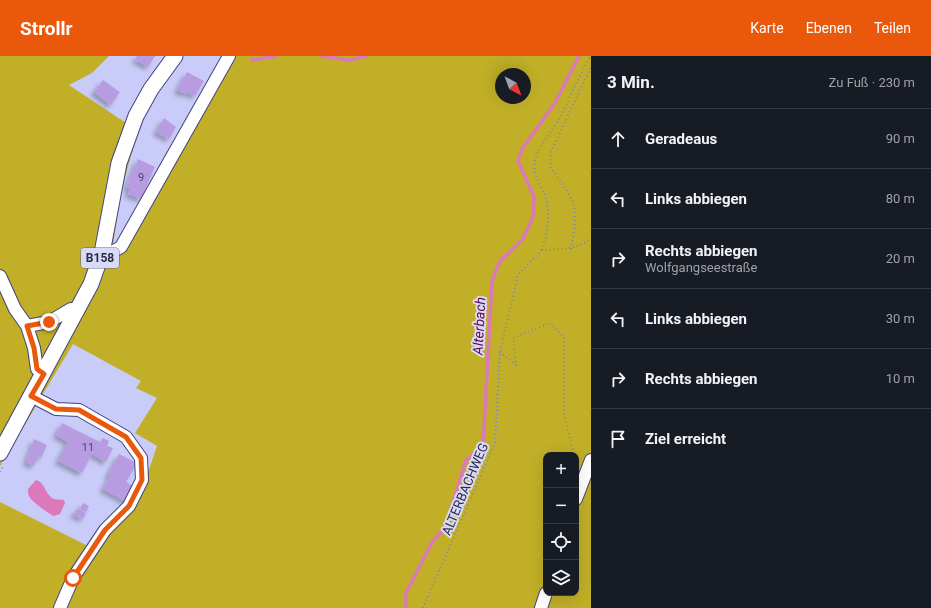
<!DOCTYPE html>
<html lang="de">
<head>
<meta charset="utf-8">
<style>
	body { margin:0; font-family:Roboto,sans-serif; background:#242831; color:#f1f3f6 }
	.controls { position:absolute; right:12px; bottom:12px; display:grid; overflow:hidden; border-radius:8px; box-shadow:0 4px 16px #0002 }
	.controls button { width:36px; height:36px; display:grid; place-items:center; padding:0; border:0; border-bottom:1px solid #363941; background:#171b24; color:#f1f3f6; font:20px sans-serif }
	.compass { position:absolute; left:495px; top:12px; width:36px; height:36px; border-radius:50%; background:#171b24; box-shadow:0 4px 16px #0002; rotate:139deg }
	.stop { position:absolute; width:12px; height:12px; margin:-9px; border:3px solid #ea580c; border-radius:50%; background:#fff }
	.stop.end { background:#ea580c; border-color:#fff; box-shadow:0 1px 4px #0008 }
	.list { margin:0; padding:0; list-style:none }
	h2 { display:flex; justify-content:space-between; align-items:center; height:52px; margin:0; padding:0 16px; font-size:17px }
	h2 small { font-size:13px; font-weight:400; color:#9ea1a6 }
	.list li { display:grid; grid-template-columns:26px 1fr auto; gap:12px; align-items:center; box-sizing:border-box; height:60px; padding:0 16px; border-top:1px solid #363941 }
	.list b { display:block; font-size:15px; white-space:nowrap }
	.list p { margin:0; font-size:13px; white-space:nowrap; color:#9ea1a6 }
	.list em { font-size:13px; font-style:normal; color:#9ea1a6 }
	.icon { flex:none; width:22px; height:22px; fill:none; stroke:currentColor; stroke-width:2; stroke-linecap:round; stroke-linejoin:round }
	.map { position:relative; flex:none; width:591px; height:552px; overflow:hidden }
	header { display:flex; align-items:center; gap:24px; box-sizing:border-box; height:56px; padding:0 20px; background:#ea580c; color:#fff }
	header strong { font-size:19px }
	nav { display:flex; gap:22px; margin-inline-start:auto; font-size:14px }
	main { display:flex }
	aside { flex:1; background:#171b24 }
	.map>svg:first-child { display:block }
</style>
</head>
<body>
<header>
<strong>Strollr</strong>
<nav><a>Karte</a><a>Ebenen</a><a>Teilen</a></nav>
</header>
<main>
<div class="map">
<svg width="591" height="552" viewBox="0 0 591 552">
	<defs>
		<filter id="shadow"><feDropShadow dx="-3.5" dy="3.5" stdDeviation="2" flood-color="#0004"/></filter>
	</defs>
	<rect width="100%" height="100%" fill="#c9ccf8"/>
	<path fill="#c0af27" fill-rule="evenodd" d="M 0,0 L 109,0 L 92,17 L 69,29 L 138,75 L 122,132 L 113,189 L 124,190 L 234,0 L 591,0 L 591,552 L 0,552 L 0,446 L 96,494 L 138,446 L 157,390 L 135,377 L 157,342 L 136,332 L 141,325 L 73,288 L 0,410 ZM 501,18 L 525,18 L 525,42 L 501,42 ZM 546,399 L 576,399 L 576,537 L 546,537 Z"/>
	<path fill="#dc79ba" d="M 36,424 C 46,427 45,439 54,443 C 57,444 60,443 64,444 L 65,447 L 60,458 L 54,460 C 50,459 32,445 30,442 C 28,439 28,436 28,433 Z"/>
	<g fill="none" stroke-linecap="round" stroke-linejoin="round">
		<path stroke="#dc79ba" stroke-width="3.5" d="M 322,0 L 349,4 L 366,0
			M 252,4 L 276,0
			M 406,552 L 406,537 L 432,486 L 445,472 L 466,404 L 483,390 L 492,225 L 500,205 L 523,183 L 533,161 L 534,141 L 518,105 L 522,93 L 555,47 L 579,0"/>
	</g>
	<path fill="#b79ce2" filter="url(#shadow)" d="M 137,0 L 155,0 L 148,11 L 135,3 Z
		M 187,16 L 204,25 L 195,40 L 187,36 L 186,38 L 177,34 Z
		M 103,24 L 120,36 L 111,49 L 94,36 Z
		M 164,62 L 176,71 L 169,83 L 156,76 Z
		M 138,103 L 155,111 L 141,143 L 128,138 L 130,132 L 126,131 Z
		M 62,367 L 100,386 L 103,382 L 109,385 L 107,390 L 113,392 L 106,406 L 92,398 L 82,417 L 58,405 L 68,386 L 56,379 Z
		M 34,383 L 47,389 L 41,402 L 38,401 L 34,410 L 26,406 Z
		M 119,398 L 137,407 L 126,426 L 135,431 L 127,446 L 103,433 L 110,420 L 108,419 Z
		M 83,447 L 89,450 L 86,456 L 80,453 Z
		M 76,453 L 86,457 L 83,463 L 74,459 Z"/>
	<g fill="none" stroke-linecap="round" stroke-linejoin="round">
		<g stroke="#434280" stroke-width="14">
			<path id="minor" d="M 102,197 L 112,196 L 121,191 L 229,0
				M 0,220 L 15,253 L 27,270 L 34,292 L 37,313 L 44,318
				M 27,270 L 49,266 L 71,253 L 78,255
				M 31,340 L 56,353 L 79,354 L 126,381 L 141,402 L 142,424 L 129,450 L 105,474 L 73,522 L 60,552
				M 576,443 L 591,404
				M 541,552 L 546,537"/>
		</g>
		<g stroke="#434280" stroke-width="17">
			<path id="major" d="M 0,397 L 91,228 L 102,197 L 119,107 L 136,60 L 151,33 L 175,0"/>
		</g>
		<path stroke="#8486ab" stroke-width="2" stroke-dasharray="1 3" stroke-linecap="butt" d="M 571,193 C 579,147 576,147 550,111 L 551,96 L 591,11
			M 542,194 C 547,178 550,163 547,146 C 544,133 532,120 535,105 C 538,90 552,76 559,63 C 571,42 578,20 591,0
			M 500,296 L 516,309 L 513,282 L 550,267 L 564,281 L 564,357 L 574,399
			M 0,416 L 4,409
			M 423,552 L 495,387 L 500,296 L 518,219 L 542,194 C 562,193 574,194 591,183"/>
		<use href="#minor" stroke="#fff" stroke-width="12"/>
		<use href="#major" stroke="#fff" stroke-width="15"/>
	</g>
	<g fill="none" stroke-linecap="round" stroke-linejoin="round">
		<path stroke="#ea580c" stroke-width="5" d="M 49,266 L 27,270 L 34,292 L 37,313 L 44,318 L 31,340 L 56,353 L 79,354 L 126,381 L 141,402 L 142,424 L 129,450 L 105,474 L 73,522"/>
	</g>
	<g text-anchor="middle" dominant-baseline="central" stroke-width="4" stroke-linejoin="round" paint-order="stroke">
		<g font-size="11" fill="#4d476e">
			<text x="141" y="121">9</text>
			<text x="88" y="391">11</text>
		</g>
		<rect fill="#d8daf8" stroke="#5e607c" stroke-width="1" x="81" y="192" width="38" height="20" rx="3"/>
		<g font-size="12" font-weight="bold" fill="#2a2b47">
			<text x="100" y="202">B158</text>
		</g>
		<g font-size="13" fill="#2a2b47" stroke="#d8daf8">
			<text transform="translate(465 433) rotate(-67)">ALTERBACHWEG</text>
		</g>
		<g font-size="14" font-style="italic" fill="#63054c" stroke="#d8daf8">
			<text transform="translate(479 270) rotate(-87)">Alterbach</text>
		</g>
	</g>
</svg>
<div class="controls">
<button>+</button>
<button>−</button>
<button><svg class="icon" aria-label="locate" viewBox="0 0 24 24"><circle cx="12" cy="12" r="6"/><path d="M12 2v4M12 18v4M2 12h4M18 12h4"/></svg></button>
<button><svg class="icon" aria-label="layers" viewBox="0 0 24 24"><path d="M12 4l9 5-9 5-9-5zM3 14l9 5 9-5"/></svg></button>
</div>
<svg class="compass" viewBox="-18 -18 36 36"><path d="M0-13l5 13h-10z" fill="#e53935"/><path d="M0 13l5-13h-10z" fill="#9ea1a6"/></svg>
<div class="stop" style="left:73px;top:522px"></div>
<div class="stop end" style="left:49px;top:266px"></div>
</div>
<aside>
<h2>3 Min.<small>Zu Fuß · 230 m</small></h2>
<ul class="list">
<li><svg class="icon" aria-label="ahead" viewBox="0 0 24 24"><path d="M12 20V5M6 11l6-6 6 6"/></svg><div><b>Geradeaus</b></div><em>90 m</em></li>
<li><svg class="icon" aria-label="left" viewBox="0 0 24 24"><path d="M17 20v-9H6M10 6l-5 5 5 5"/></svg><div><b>Links abbiegen</b></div><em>80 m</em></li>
<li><svg class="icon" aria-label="right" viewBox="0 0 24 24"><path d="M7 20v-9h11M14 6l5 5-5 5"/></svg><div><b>Rechts abbiegen</b><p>Wolfgangseestraße</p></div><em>20 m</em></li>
<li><svg class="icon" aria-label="left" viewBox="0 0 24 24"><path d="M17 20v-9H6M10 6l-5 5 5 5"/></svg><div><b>Links abbiegen</b></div><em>30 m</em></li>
<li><svg class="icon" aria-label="right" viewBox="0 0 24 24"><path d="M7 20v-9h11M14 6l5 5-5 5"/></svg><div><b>Rechts abbiegen</b></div><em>10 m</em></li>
<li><svg class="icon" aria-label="arrive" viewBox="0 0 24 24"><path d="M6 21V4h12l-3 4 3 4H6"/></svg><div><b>Ziel erreicht</b></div></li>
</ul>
</aside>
</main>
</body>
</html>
